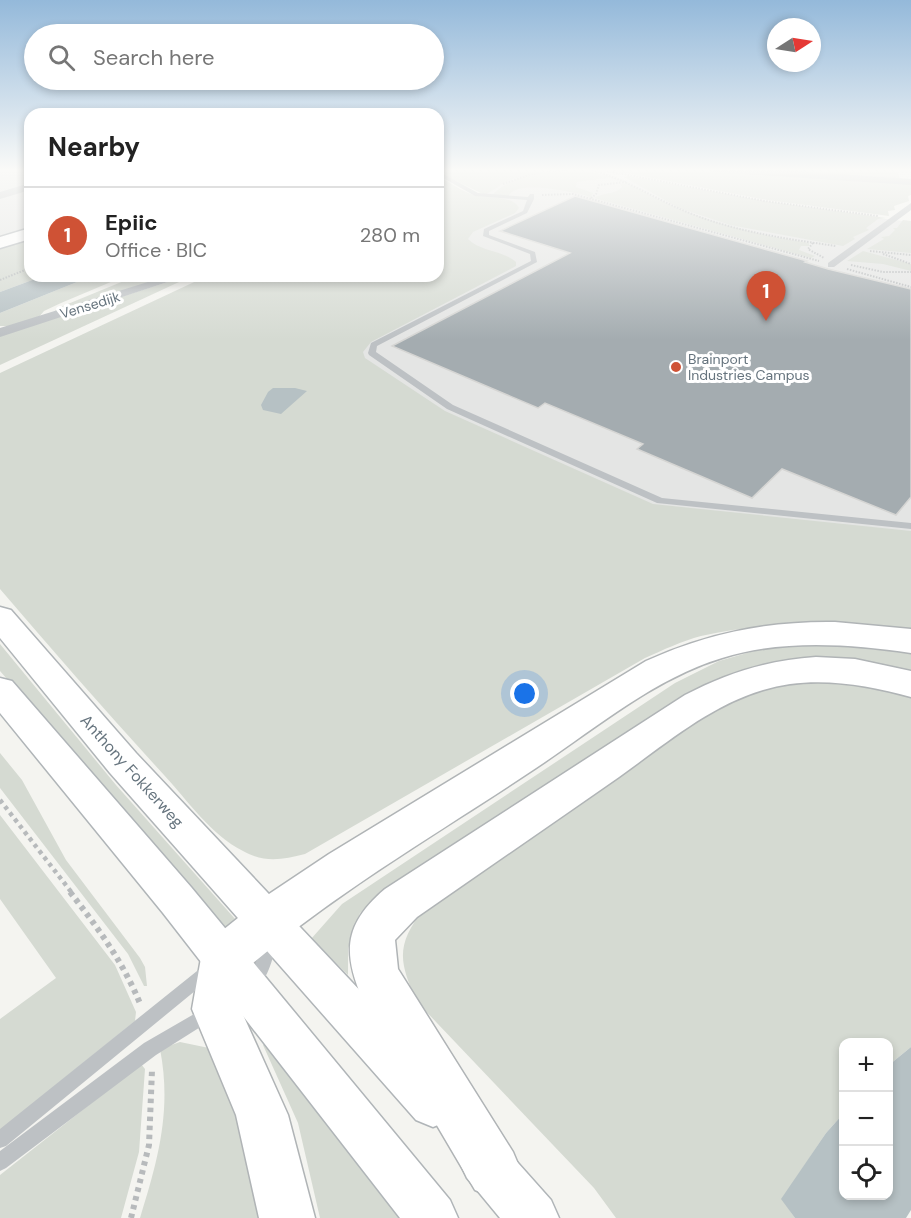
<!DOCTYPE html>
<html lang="en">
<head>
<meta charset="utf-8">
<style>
	body { margin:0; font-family:"DM Sans",sans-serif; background:#f6f6f6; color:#222 }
	.controls { position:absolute; right:18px; bottom:18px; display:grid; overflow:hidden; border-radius:12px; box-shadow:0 3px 9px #0003 }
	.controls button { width:54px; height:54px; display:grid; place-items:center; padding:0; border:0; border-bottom:2px solid #e0e0e0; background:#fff; color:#222; font:30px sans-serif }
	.compass { position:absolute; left:767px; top:18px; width:54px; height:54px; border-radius:50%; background:#fff; box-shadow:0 3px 9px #0003; rotate:78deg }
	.you { position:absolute; left:525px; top:694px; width:21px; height:21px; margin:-15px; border:4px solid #fff; border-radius:50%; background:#1a73e8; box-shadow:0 0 0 9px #1a73e833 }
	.badge { display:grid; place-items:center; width:39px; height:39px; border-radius:50%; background:#cf5235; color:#fff; font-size:20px; font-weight:700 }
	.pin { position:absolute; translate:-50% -50px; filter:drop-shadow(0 2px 3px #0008) }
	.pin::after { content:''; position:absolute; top:32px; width:21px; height:18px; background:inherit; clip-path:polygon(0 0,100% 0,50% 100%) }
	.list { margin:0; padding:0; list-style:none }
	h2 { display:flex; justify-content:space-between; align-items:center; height:78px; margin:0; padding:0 24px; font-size:26px }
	h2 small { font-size:20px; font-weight:400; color:#767676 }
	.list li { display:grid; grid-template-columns:39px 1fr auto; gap:18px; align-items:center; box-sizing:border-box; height:96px; padding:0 24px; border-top:2px solid #e0e0e0 }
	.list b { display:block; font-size:22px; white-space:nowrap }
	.list p { margin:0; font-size:20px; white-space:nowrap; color:#767676 }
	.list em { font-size:20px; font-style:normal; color:#767676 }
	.icon { flex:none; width:33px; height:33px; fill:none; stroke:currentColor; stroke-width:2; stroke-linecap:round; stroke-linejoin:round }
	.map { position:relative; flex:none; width:911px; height:1218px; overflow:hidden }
	.search { position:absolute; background:#fff; box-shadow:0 3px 9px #0003; left:24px; top:24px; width:420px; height:66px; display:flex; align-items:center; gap:15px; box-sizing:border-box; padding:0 21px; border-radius:33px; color:#767676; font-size:22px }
	.panel { position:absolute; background:#fff; box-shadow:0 3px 9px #0003; left:24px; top:108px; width:420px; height:174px; border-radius:18px }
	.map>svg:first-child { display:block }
</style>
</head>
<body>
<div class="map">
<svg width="911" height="1218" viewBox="0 0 911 1218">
	<rect width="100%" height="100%" fill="#f4f4f0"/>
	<path fill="#e4e5e4" d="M 0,169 L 30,169 L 30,255 L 0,266 Z
		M 518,169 L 562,169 L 778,206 L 911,222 L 911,534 L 649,507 L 440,411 L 347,349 L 511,263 L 438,229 Z"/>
	<path fill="#d5dad2" d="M 442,169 L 552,169 L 509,180 L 485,195 L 446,176 Z
		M 605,169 L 692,169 L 911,184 L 911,195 L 908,196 L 909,201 L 894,206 L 895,210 L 888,211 L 889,216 L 767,200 Z
		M 735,169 L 896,169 L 900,179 Z
		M 582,170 L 613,177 L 577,182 L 576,187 L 593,193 L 591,197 C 575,193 516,178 508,197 L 491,196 C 515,172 550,170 582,170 Z
		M 438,176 C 449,182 460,190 471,194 C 486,200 512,194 519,208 L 515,213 L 473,232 L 468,239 C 481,252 502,250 516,262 L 516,266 L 371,342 L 363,352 L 365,358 L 445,411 L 653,504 L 911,531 L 911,638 C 839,627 774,619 701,636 C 682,641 663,650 645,658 L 305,854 C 282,860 264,863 243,851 C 211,835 188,801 164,775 C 108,714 54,652 0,589 L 0,373 L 207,276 L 438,276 Z
		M 628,176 L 764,201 L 886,218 L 878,219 L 866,228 L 869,230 L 853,237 L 855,239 L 843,246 L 730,225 L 679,208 L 624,177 Z
		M 627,183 C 685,216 743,233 809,243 L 809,246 L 801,246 L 799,250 L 815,256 L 811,258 L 594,198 C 603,192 615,195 622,187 L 620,184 Z
		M 903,220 L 911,221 L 911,253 L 867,249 L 884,239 L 881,237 L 889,236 L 895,230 L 893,228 L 897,228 Z
		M 30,236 L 30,276 L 43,276 L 0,292 L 0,246 Z
		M 863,251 L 911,264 L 911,271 L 883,264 L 847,261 Z
		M 92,276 L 125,276 L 61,303 L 44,311 L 38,318 L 14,326 L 0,326 L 0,313 Z
		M 136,276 L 173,276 L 51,315 L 58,308 Z
		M 186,276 L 192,276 L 0,365 L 0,336 Z
		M 827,640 L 911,648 L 911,680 L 769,667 L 360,913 L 348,949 L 348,975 L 311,939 L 342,904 L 675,683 L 719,661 L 761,649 Z
		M 0,644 L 116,785 L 244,929 L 232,938 L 0,671 Z
		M 810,678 L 911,691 L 911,1047 L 889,1065 L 888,1042 L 844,1042 L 843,1114 L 826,1133 L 782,1199 L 795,1218 L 616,1218 L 594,1188 L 417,1002 C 398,960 396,945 425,907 L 687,720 L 734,697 Z
		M 0,753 L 22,780 L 66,860 L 140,958 L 145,967 L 147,986 L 144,986 L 128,954 L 0,788 Z
		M 0,815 L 115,965 L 136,1012 L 135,1021 L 0,1130 L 0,1019 L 56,978 L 0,899 Z
		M 269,1041 L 402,1218 L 320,1218 L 298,1123 L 263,1045 Z
		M 180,1042 L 209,1048 C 238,1100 248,1160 262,1218 L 140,1218 C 158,1160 172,1110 160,1049 Z
		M 141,1064 L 145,1069 L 139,1152 L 121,1218 L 0,1218 L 0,1175 Z"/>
	<path fill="#b6c1c4" d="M 43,276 L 92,276 L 0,313 L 0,292 Z
		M 273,388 L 295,388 L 307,391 L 281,414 L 263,410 L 261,405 L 268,392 Z
		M 911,1047 L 911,1210 L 906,1218 L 795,1218 L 781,1199 L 826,1133 L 843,1114 L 844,1196 L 888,1196 L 889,1065 Z"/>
	<path fill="#a4acb0" stroke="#d5d5d3" stroke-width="1.5" d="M 575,196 L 807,261 L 805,262 L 828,269 L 911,289 L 911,497 L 896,515 L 782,469 L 752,498 L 637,449 L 643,444 L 545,403 L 538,408 L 392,346 L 570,253 L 500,231 Z"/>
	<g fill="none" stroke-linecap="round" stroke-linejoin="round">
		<g stroke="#b0b5b8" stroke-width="3">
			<path id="secondary" d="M 30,228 L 30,239 L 0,248 L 0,237 Z
				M 0,607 L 11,610 L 136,753 L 450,1086 L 457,1103 L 450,1120 L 433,1127 L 416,1120 L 110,773 L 0,638 Z
				M 0,678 L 12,681 L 191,887 L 450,1200 L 458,1218 L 400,1218 L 163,913 L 0,713 Z
				M 484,1136 L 501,1144 L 551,1200 L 559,1218 L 500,1218 L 467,1178 L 459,1161 L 467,1144 Z"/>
		</g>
		<g stroke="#b0b4b6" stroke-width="3">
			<path id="trunk" d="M 835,622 L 911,629 L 911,653 C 849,644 783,639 722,658 C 653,679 595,729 536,768 C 437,834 336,892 246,969 L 240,1008 L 288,1115 L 315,1218 L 259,1218 L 236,1115 L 192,1009 L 201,958 L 208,942 L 263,898 L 329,854 L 646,661 C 708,633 768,621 835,622 Z
				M 816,657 L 855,659 L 911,671 L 911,697 C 864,684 811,675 763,690 C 709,706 664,745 619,777 C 552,824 484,870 417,917 L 395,940 L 398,969 L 513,1152 L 521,1171 L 513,1190 L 494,1198 L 475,1190 L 362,998 C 342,951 345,923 385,889 L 685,695 C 727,673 768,660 816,657 Z"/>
		</g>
		<path stroke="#b7babc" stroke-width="2" stroke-dasharray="1.5 1.5" stroke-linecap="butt" d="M 586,169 C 624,177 656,200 692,214 C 738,232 787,239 836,246
			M 607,171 L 765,201 L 878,216
			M 503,184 L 532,174 L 569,169
			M 542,195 L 573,194 L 819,261
			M 591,198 L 596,194 L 599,185 L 626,182
			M 813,243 L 808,249 L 824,258
			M 870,251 L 911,255
			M 883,254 L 911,264
			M 851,265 L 883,272 L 911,272
			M 847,269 L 911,287
			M 0,280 L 30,268"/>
		<path stroke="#b7babc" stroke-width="4.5" stroke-dasharray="4 4" stroke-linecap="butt" d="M 0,800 L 72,893"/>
		<path stroke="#b7babc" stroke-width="6" stroke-dasharray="4.5 4.5" stroke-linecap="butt" d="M 70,892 C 98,928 124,963 141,1006
			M 131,1218 L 149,1145 L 152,1070"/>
		<path fill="#bdc1c4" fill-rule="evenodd" d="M 438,171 L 478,193 L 528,197 L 530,194 L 534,194 L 534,199 L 527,213 L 489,231 L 489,235 L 535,252 L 537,262 L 377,346 L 376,352 L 453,405 L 662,498 L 911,523 L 911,529 L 657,503 L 447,409 L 369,355 L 368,353 L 371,343 L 531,261 L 530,254 L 483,236 L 484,229 L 523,211 L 527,200 L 475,196 L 438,175 Z
			M 271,932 L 276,934 L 278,939 C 273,955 269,983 252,989 L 247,987 L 244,982 L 255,965 L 266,934 Z
			M 207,965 L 212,967 L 214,972 L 212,977 L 6,1146 L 0,1148 L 0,1129 L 202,967 Z
			M 208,1006 L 213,1009 L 216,1014 L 213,1019 L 156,1055 L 6,1168 L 0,1171 L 0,1151 L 144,1043 Z"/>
		<path fill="#bdc1c4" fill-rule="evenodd" d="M 911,203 L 911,210 L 834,267 L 828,267 L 828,263 Z"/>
		<path fill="#bdc1c4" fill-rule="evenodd" d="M 708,169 L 765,169 L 911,179 L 911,185 L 713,172 Z
			M 30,183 L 30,190 L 0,199 L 0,192 Z
			M 167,276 L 186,276 L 0,337 L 0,328 Z"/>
		<use href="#secondary" fill="#fff" fill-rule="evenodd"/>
		<use href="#trunk" fill="#fff" fill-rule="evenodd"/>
	</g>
	<linearGradient id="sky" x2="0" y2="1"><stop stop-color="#94b9da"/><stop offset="0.5" stop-color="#fafaf8"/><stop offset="1" stop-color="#fafaf8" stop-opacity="0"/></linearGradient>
	<rect width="911" height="340" fill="url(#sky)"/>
	<circle fill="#cf5235" stroke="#fff" stroke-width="2" cx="676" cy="367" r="6"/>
	<g text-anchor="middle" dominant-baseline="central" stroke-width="6" stroke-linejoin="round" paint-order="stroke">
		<g font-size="14" fill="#66747e" stroke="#fff">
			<text transform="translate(90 305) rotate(-17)">Vensedijk</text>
		</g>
		<g font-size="14" fill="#66747e" stroke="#fff" text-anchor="start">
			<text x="688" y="359">Brainport<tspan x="688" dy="16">Industries Campus</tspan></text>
		</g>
		<g font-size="16" fill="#66747e" stroke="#fff">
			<text transform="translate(132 771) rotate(48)">Anthony Fokkerweg</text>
		</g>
	</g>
</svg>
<div class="controls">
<button>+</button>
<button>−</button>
<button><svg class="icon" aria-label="locate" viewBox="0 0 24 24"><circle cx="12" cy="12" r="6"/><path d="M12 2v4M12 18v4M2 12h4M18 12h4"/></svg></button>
</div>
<svg class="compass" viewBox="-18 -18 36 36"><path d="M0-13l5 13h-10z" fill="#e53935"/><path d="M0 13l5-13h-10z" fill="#767676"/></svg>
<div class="you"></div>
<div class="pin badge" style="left:766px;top:321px">1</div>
<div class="search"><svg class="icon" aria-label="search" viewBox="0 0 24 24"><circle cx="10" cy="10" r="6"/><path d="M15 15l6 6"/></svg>Search here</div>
<section class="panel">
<h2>Nearby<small></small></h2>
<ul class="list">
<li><span class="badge">1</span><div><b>Epiic</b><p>Office · BIC</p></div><em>280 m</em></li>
</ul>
</section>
</div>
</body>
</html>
